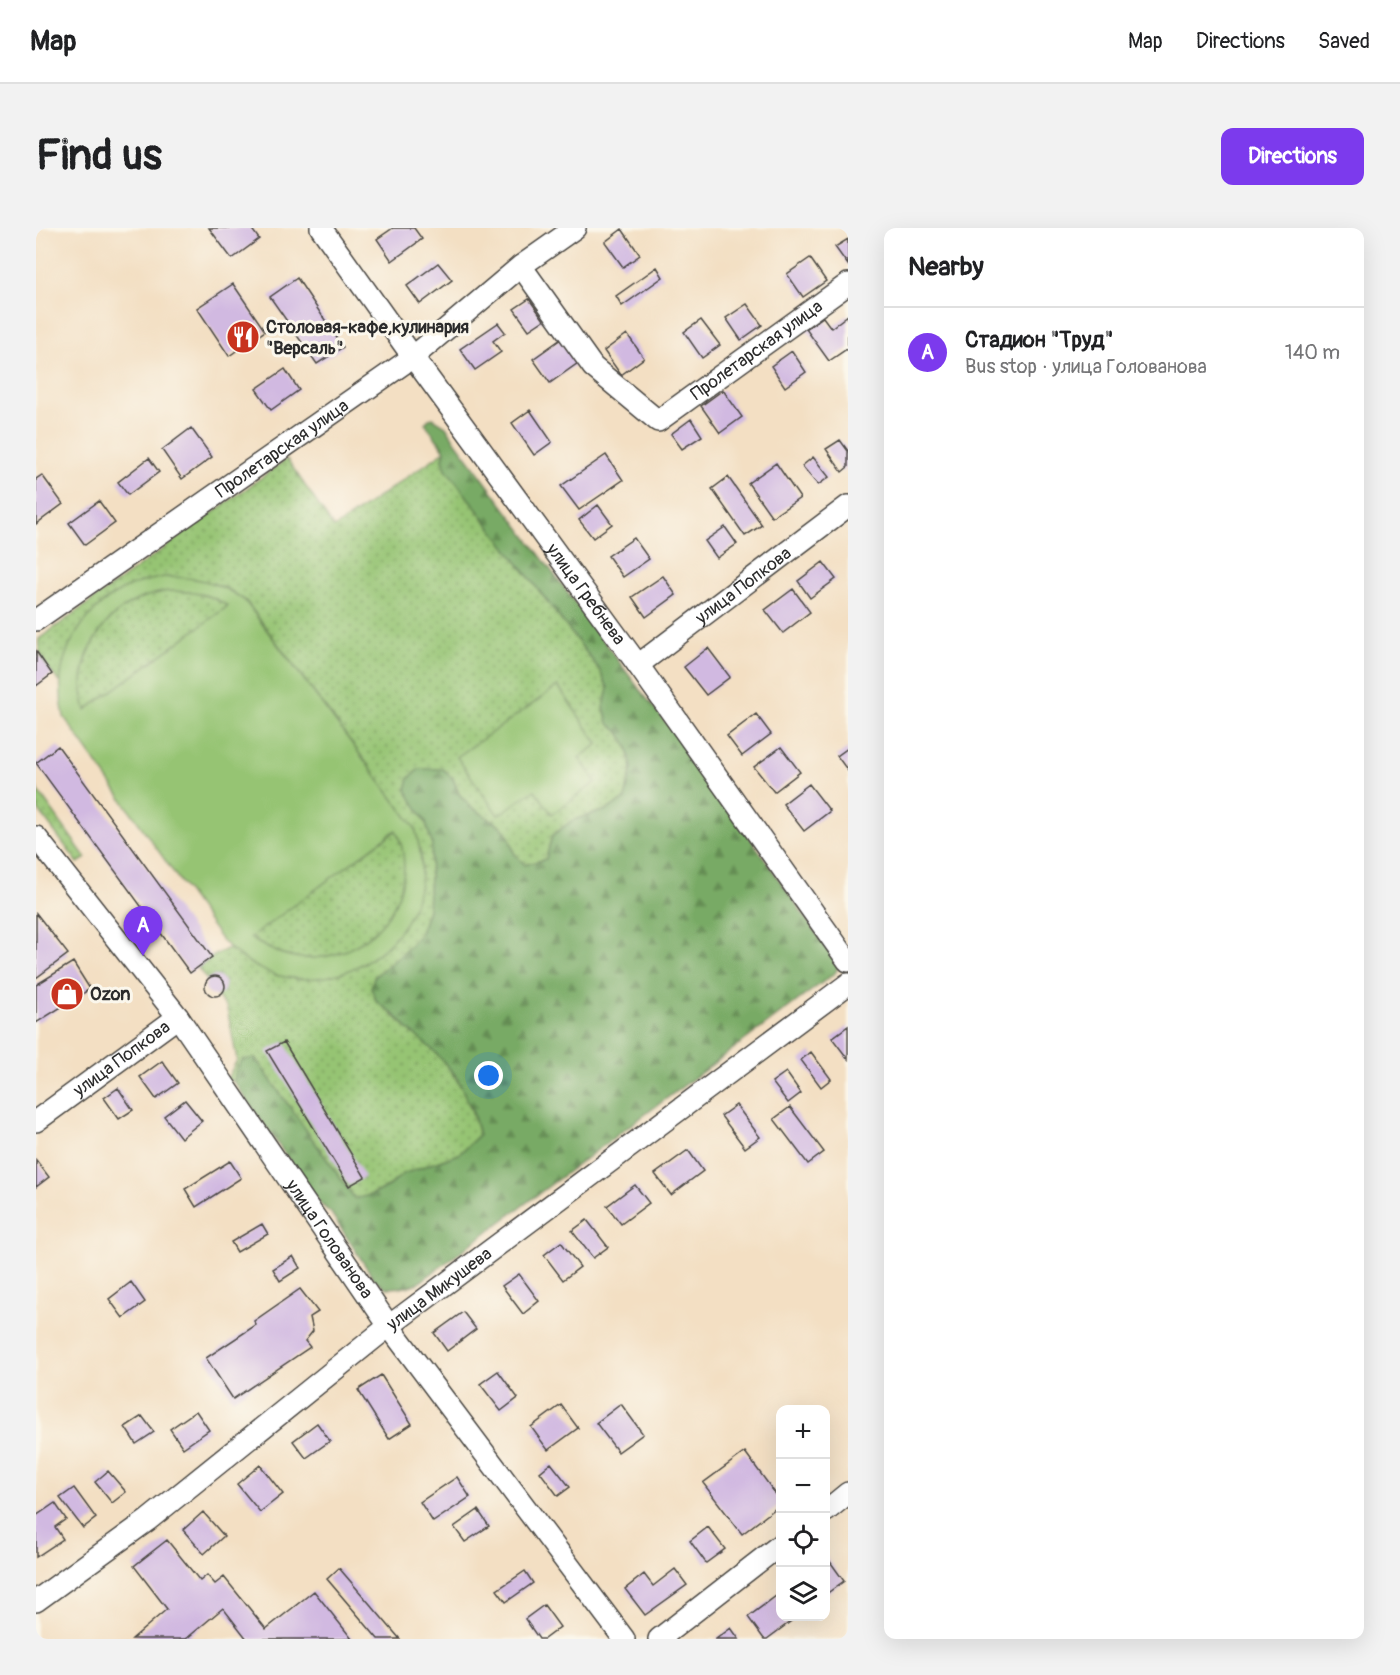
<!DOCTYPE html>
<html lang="en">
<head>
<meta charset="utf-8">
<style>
	body { margin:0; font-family:Pangolin,sans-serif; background:#f2f2f2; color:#202124 }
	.controls { position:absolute; right:18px; bottom:18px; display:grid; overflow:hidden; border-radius:12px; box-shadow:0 6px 24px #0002 }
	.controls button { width:54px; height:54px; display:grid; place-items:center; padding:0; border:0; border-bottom:2px solid #e0e0e0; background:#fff; color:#202124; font:30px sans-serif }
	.you { position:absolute; left:453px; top:848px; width:21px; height:21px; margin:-15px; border:4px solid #fff; border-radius:50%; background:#1a73e8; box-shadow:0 0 0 9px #1a73e833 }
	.badge { display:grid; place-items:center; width:39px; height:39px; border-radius:50%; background:#7c3aed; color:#fff; font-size:20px; font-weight:700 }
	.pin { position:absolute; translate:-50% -50px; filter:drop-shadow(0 2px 3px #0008) }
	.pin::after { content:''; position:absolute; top:32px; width:21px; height:18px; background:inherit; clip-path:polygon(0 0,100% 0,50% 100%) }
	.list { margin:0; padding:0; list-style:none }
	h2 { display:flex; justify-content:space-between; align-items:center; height:78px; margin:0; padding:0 24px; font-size:26px }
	h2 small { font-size:20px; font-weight:400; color:#757577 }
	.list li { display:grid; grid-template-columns:39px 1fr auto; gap:18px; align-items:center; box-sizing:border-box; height:90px; padding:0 24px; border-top:2px solid #e0e0e0 }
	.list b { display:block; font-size:22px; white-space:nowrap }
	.list p { margin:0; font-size:20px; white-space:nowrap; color:#757577 }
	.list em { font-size:20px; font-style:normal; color:#757577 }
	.icon { flex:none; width:33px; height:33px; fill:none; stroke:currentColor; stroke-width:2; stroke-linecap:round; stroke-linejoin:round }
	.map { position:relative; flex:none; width:812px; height:1411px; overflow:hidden; border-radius:12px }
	header { display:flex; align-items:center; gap:36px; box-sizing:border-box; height:84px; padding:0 30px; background:#fff; border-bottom:2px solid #e0e0e0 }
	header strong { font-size:28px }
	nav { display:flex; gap:33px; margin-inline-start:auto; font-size:21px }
	.intro { display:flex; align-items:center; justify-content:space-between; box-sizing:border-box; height:144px; padding:0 36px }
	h1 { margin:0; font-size:42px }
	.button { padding:15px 27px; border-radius:12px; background:#7c3aed; color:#fff; font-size:21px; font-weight:700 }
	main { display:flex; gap:36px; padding:0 36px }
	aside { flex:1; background:#fff; border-radius:12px; box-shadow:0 6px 24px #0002 }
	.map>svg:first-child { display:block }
</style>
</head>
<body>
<header>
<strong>Map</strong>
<nav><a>Map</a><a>Directions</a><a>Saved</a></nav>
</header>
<div class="intro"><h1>Find us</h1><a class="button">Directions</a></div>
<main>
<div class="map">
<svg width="812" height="1411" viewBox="0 0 812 1411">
	<defs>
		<pattern id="grass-dots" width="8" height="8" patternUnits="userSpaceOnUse" patternTransform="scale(1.5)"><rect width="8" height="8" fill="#96c473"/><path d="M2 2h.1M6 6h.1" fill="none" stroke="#7b9f5f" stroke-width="1.8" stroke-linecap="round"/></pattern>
		<pattern id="forest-firs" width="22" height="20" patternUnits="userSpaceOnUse" patternTransform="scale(1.5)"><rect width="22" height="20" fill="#78aa65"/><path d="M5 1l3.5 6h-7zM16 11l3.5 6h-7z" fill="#638b53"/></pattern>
	</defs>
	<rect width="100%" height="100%" fill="#fbf7ec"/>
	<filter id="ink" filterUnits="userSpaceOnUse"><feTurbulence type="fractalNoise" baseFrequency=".0167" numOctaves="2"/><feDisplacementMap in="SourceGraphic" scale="12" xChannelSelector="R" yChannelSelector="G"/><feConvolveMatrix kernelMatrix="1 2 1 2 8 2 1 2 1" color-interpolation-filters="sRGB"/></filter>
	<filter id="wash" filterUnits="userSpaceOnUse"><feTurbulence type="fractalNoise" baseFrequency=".008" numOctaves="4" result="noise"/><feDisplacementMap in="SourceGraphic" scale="24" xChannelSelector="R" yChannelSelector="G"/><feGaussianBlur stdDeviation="1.35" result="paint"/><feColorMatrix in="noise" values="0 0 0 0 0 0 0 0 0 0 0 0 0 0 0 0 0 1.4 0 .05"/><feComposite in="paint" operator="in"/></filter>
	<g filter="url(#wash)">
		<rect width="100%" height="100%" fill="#f3dfc3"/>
		<path fill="url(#grass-dots)" stroke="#60784f" stroke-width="1.5" fill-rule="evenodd" d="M 409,223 L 407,231 L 410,241 L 563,441 L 572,460 L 568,479 L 572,494 L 583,504 L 592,519 L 596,540 L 589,572 L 571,582 L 537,592 L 516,608 L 510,631 L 488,637 L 478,625 L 473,609 L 465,598 L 435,579 L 423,566 L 417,551 L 390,595 L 396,615 L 392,682 L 383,708 L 365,727 L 338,749 L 341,774 C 354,783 361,791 372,801 C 380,808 389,815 397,822 C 422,846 434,875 443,907 L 423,926 L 368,946 L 350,960 L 334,967 L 319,971 L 219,830 L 198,854 L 191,851 L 201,832 L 191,780 L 181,768 L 188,763 C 191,751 180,743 171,752 L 162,740 L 176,729 L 193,720 L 218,738 L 239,747 L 261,751 L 328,736 L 354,716 L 384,658 L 385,627 L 379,600 L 210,373 L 190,360 L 176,355 L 103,354 L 25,445 L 25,455 C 14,444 0,426 3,411 L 251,231 L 298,300 ZM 522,458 L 562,516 L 543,529 L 516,585 L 499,562 Z
			M 132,363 C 155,363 173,366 192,378 L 50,482 C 37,439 61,391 101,372 C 111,367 121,365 132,363 Z
			M 0,560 L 50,630 L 42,635 L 0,579 Z
			M 361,602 C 363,610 367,620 368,628 C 374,686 320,736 264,730 C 245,727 229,720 213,709 Z"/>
		<path fill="url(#forest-firs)" stroke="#526a48" stroke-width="1.5" d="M 397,190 L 410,198 L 420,214 L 604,462 L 658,529 L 803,738 L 799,745 L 384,1054 L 372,1059 L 351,1060 L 338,1051 L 295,985 L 284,976 L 198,854 L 200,841 L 207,832 L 219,830 L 319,971 L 334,967 L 350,960 L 367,946 L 423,926 L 443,907 L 436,881 L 420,848 L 398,823 L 371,800 L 358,786 L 341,774 L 335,760 L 338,749 L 365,727 L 383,708 L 392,682 L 396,615 L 390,595 L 370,562 L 373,550 L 383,541 L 407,541 L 417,551 L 423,566 L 435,579 L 465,598 L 473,609 L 478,625 L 489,637 L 510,631 L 516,608 L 537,592 L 571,582 L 589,571 L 596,540 L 592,519 L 583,504 L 572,495 L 568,479 L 572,460 L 563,441 L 410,241 L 407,231 L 409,223 L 389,195 L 393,191 Z"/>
		<path fill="#96c473" stroke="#60784f" stroke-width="1.5" fill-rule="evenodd" d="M 128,349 C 161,349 182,353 209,373 L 379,600 C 383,615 386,629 385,645 C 381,716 308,765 240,747 C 219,741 202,728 186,713 L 28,489 C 25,476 24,461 25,448 C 29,412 56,377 88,361 C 101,354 114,352 128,349 ZM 132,363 C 154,363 174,365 192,378 L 50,482 C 36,439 61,391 101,372 C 111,367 121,365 132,363 ZM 360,602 C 387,661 341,726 278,730 C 254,732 233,722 214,710 Z
			M 522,458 L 562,516 L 543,530 L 560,554 L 516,586 L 499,562 L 462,587 L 421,529 Z"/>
		<g id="blocks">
			<path fill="#d1b9e1" d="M 173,0 L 215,0 L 223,11 L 196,31 Z
				M 357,0 L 378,0 L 386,11 L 356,33 L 341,11 Z
				M 586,1 L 604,27 L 587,39 L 569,14 Z
				M 812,11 L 812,37 L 799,19 Z
				M 774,30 L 790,53 L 767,69 L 751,46 Z
				M 402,35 L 416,52 L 384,76 L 371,58 Z
				M 621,39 L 627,49 L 586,78 L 580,68 Z
				M 261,50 L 307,119 L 281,136 L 234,69 Z
				M 197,56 L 229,103 L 193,128 L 161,80 Z
				M 493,71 L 508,92 L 493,102 L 478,81 Z
				M 711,76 L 726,97 L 705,112 L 690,90 Z
				M 812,87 L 812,120 L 793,133 L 770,101 L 787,89 L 795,100 Z
				M 665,92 L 684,117 L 666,130 L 648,104 Z
				M 462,95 L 469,104 L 457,113 L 465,124 L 439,142 L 424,121 Z
				M 591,106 L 608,130 L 585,147 L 568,123 Z
				M 525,111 L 542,135 L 514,155 L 497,131 Z
				M 756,123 L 770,144 L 749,159 L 735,138 Z
				M 249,141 L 263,162 L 235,182 L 220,161 Z
				M 687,162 L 706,189 L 684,205 L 665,178 Z
				M 494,182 L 516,214 L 498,227 L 476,195 Z
				M 655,191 L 666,208 L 646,221 L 635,206 Z
				M 155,200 L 176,229 L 146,251 L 126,222 Z
				M 804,212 L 812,223 L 812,239 L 806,244 L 790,221 Z
				M 570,227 L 587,252 L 543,282 L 525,258 Z
				M 777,229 L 793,249 L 782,257 L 766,238 Z
				M 113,230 L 123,244 L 92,267 L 82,254 Z
				M 740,235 L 764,270 L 736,289 L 712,255 Z
				M 6,247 L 27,276 L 0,296 L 0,251 Z
				M 692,249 L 726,297 L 709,308 L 676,261 Z
				M 63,273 L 79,295 L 49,317 L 33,295 Z
				M 562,277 L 576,296 L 557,310 L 543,292 Z
				M 689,299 L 701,316 L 681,330 L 669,313 Z
				M 598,310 L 613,331 L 587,349 L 572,328 Z
				M 787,334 L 800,351 L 774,370 L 762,353 Z
				M 627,348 L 640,367 L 610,389 L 596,369 Z
				M 757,361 L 774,384 L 747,405 L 729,382 Z
				M 672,420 L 694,449 L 670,467 L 648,439 Z
				M 0,423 L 16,446 L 0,458 Z
				M 720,486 L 735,506 L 706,528 L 691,508 Z
				M 22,518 L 176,729 L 154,745 L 0,535 Z
				M 745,519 L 764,544 L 738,564 L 718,539 Z
				M 812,520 L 812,543 L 801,528 Z
				M 773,556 L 794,583 L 768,603 L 747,576 Z
				M 0,685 L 32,726 L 0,750 Z
				M 37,734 L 54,761 L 0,795 L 0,757 Z
				M169 758a10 10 0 1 1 20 0a10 10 0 1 1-20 0Z
				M 812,798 L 812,831 L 796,810 Z
				M 248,814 L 329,949 L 313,958 L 231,823 Z
				M 775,824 L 795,851 L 785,859 L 765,832 Z
				M 126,833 L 142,855 L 120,871 L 104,849 Z
				M 750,844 L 765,865 L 752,875 L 736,854 Z
				M 82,860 L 97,882 L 83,891 L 68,870 Z
				M 149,872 L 166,893 L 145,910 L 128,888 Z
				M 700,877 L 724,909 L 709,920 L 685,888 Z
				M 754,879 L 788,924 L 772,936 L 738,891 Z
				M 652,922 L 667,943 L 635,967 L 619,946 Z
				M 0,932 L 13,949 L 0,959 Z
				M 194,933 L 205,950 L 160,979 L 149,961 Z
				M 599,957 L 613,975 L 585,996 L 571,978 Z
				M 551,992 L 572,1019 L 557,1030 L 536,1003 Z
				M 226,996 L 232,1006 L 201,1024 L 195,1014 Z
				M 525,1014 L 544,1039 L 527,1052 L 508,1027 Z
				M 257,1028 L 264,1040 L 244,1053 L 237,1041 Z
				M 483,1046 L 503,1073 L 487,1086 L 466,1058 Z
				M 95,1054 L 109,1074 L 87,1090 L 73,1071 Z
				M 264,1061 L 282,1084 L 274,1089 L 277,1103 L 269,1113 L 274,1119 L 197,1171 L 170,1130 L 220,1097 L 218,1093 Z
				M 427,1084 L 440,1101 L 411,1123 L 398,1105 Z
				M 462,1143 L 482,1170 L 465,1183 L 444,1156 Z
				M 345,1147 L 376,1196 L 353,1211 L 322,1162 Z
				M 585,1176 L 607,1206 L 582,1224 L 560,1195 Z
				M 525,1177 L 542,1200 L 512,1222 L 495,1199 Z
				M 160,1183 L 173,1202 L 147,1220 L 134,1201 Z
				M 106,1188 L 118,1204 L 100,1216 L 89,1199 Z
				M 281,1195 L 294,1213 L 270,1230 L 257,1213 Z
				M 709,1224 L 744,1272 L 744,1277 L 706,1306 L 667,1255 Z
				M 515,1235 L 534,1259 L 522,1268 L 504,1244 Z
				M 224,1237 L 247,1266 L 224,1284 L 201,1256 Z
				M 72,1243 L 90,1264 L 76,1275 L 59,1254 Z
				M 421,1249 L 434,1269 L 397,1294 L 384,1274 Z
				M 38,1260 L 60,1290 L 47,1300 L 24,1270 Z
				M 19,1275 L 30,1291 L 19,1299 L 27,1311 L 0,1329 L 0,1288 Z
				M 442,1282 L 453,1298 L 429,1314 L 418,1299 Z
				M 167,1284 L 188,1308 L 168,1326 L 147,1302 Z
				M 672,1299 L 689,1321 L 670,1335 L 654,1313 Z
				M 131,1312 L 164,1353 L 171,1347 L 179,1356 L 188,1349 L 230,1401 L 278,1363 L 316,1411 L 211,1411 L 187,1380 L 150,1411 L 96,1411 L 131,1381 L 98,1338 Z
				M 790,1328 L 808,1353 L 790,1366 Z
				M 303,1340 L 364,1411 L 342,1411 L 291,1351 Z
				M 639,1341 L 651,1357 L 609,1387 L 589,1361 L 608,1346 L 617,1358 Z
				M 489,1343 L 497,1355 L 470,1374 L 461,1362 Z
				M 744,1365 L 744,1388 L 762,1388 L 731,1411 L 728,1411 L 712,1389 Z
				M 508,1377 L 524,1399 L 508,1411 L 503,1411 L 489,1391 Z
				M 695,1400 L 703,1411 L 680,1411 Z"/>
		</g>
	</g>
	<g filter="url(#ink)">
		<use href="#blocks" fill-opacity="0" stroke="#494642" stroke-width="1.5"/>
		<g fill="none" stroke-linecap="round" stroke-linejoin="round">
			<g stroke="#494642" stroke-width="24">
				<g id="minor">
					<path id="s1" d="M 285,0 L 377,129 L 602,437 L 812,733"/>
					<path id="s2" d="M 485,38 L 557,139 L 622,193 L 812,56"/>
					<path id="s3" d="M 0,392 L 377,129 L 485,38 L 539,0"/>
					<path id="s4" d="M 602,437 L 812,278"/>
					<path id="s5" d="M 0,609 L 142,789 L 353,1098 L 588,1411"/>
					<path id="s6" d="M 0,893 L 142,789"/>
					<path d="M 790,1283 L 812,1265"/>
					<path id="s7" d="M 0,1373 L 112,1292 L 353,1098 L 812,756"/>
					<path d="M 623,1411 L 744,1317"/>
				</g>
			</g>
			<use href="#minor" stroke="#fff" stroke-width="21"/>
		</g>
	</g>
	<defs>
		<g id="restaurant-disc" transform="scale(1.725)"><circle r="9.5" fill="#c8321e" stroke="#fbf7ec"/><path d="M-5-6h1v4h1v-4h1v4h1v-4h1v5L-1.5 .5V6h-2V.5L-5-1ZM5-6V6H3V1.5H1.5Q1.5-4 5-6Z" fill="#fff"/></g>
		<g id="shop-disc" transform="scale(1.725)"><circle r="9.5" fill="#c8321e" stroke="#fbf7ec"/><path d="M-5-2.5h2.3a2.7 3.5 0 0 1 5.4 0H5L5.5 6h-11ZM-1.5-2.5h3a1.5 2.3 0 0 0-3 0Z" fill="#fff"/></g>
	</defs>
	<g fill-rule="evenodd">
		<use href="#restaurant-disc" x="207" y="109"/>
		<use href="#shop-disc" x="31" y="766"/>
	</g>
	<g text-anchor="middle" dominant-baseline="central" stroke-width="6" stroke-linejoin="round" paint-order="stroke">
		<g font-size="18" font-weight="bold" fill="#2b2b2b" stroke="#fbf7ec" text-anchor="start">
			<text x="230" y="99">Столовая-кафе,кулинария<tspan x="230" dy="21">"Версаль"</tspan></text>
			<text x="54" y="766">Ozon</text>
		</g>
		<g font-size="18" fill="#2b2b2b" stroke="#fbf7ec">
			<text stroke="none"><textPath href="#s2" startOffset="330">Пролетарская улица</textPath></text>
			<text stroke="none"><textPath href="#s3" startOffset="300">Пролетарская улица</textPath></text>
			<text stroke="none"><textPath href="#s4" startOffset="132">улица Попкова</textPath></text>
			<text stroke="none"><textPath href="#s1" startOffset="452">улица Гребнева</textPath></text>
			<text stroke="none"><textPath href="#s6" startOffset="106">улица Попкова</textPath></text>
			<text stroke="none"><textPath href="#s5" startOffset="498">улица Голованова</textPath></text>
			<text stroke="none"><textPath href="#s7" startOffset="510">улица Микушева</textPath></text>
		</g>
	</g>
</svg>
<div class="controls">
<button>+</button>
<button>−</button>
<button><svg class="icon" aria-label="locate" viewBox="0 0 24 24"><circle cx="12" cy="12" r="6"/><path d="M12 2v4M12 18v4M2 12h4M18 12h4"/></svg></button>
<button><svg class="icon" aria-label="layers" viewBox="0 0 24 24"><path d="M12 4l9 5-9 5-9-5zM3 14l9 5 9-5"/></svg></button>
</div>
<div class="you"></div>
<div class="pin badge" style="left:107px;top:728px">A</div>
</div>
<aside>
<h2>Nearby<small></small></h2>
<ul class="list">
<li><span class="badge">A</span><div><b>Стадион &quot;Труд&quot;</b><p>Bus stop · улица Голованова</p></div><em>140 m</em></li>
</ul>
</aside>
</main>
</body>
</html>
